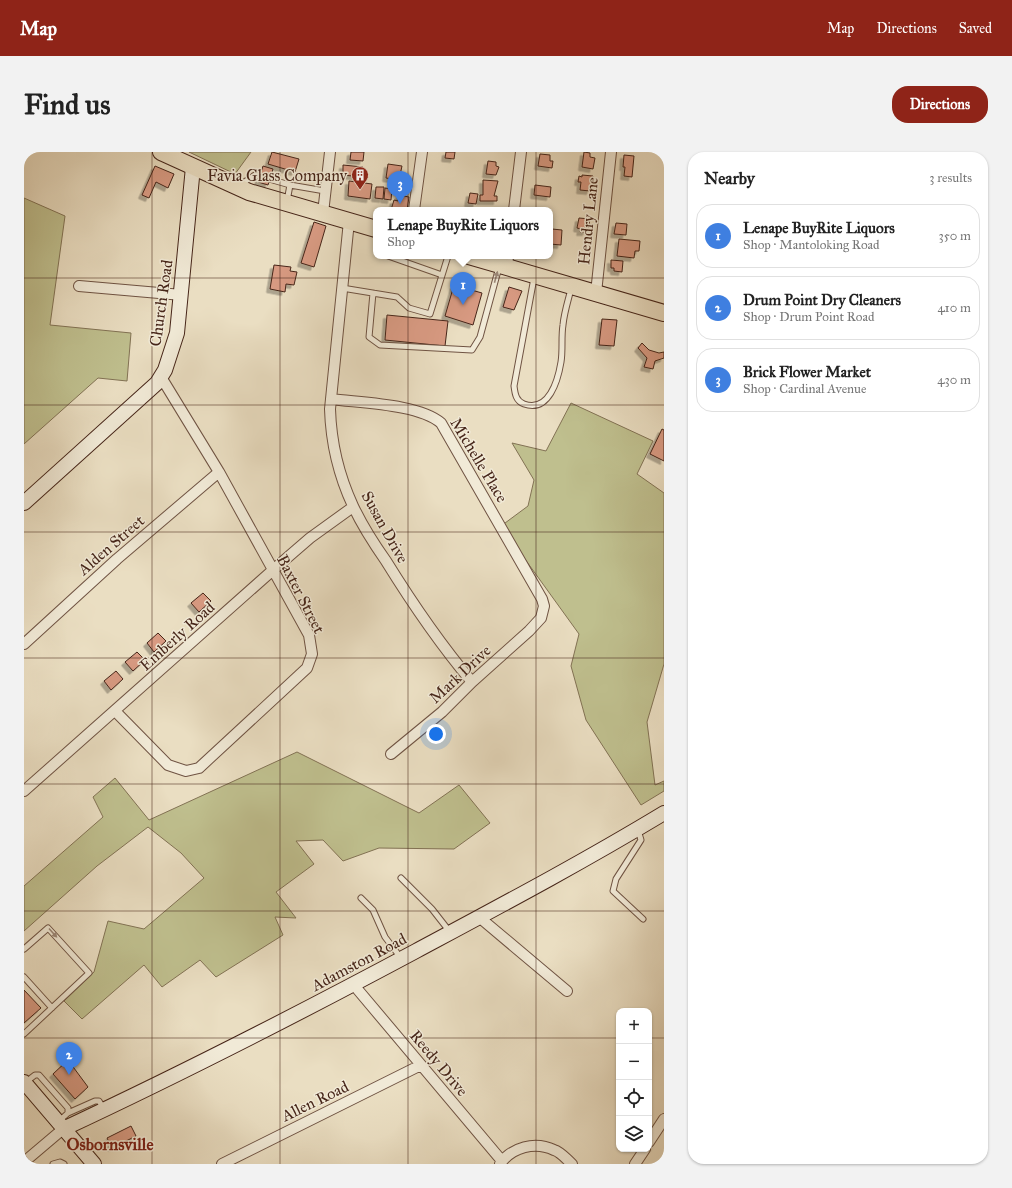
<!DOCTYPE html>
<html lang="en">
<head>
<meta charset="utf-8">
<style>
	body { margin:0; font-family:"IM FELL Great Primer",serif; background:#f2f2f2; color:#222 }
	.controls { position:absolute; right:12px; bottom:12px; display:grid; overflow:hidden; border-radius:8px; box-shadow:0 1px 3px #0004 }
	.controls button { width:36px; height:36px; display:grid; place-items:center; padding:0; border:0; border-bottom:1px solid #e0e0e0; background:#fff; color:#222; font:20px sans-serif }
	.you { position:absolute; left:412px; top:582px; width:14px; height:14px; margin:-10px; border:3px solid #fff; border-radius:50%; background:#1a73e8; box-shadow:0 0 0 6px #1a73e833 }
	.badge { display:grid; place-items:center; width:26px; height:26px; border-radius:50%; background:#8f2418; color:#fff; font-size:13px; font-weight:700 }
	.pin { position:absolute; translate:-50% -33px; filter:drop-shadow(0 1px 2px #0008) }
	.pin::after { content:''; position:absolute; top:21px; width:14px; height:12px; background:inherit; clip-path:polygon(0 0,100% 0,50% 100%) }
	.popup { position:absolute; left:349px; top:55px; width:180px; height:52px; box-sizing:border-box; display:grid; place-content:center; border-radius:8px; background:#fff; filter:drop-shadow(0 1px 3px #0005); font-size:13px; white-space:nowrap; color:#767676 }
	.popup b { font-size:15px; color:#222 }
	.popup::after { content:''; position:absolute; left:50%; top:100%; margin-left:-8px; border:8px solid transparent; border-top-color:#fff }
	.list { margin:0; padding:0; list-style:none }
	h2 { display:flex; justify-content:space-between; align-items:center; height:52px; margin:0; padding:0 16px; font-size:17px }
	h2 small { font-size:13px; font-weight:400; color:#767676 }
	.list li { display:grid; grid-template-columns:26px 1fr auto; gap:12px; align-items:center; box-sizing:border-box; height:64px; margin:0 8px 8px; padding:0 8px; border:1px solid #e0e0e0; border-radius:16px }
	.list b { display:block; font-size:15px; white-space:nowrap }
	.list p { margin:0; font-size:13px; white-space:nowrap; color:#767676 }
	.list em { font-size:13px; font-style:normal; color:#767676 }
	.icon { flex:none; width:22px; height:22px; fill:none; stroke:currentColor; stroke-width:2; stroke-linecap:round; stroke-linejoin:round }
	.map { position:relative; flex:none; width:640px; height:1012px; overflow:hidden; border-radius:16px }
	header { display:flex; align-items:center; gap:24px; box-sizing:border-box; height:56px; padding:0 20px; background:#8f2418; color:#fff }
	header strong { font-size:19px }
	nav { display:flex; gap:22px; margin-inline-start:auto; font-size:14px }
	.intro { display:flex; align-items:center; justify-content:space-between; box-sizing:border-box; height:96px; padding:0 24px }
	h1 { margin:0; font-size:28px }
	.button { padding:10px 18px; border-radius:16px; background:#8f2418; color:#fff; font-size:14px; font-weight:700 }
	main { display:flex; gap:24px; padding:0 24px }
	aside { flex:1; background:#fff; border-radius:16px; box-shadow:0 1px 3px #0004 }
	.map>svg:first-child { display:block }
</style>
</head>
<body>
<header>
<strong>Map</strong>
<nav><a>Map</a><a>Directions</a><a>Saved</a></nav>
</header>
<div class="intro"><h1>Find us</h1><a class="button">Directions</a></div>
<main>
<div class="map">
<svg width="640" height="1012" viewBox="0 0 640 1012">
	<defs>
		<filter id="shadow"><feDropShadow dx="-3.5" dy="3.5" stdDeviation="0" flood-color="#0004"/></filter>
	</defs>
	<rect width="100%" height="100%" fill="#eadec2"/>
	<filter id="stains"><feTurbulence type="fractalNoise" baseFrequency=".005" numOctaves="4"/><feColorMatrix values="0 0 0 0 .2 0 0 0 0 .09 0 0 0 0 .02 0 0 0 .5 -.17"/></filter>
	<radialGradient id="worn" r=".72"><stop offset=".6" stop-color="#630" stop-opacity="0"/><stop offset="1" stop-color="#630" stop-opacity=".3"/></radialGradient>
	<path fill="#bfbf8e" stroke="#827254" d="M 165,0 L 227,0 L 211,22 Z
		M 0,46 L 41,64 L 26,173 L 107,181 L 103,229 L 74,226 L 0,292 Z
		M 547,251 L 629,289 L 613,322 L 640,341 L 640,512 L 623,570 L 631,633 L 640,629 L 640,639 L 617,653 L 562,568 L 547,514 L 555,482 L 477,374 L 504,354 L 510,328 L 488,291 L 522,299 Z
		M 273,600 L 395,661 L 435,633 L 466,671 L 430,697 L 355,696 L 319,709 L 299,688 L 272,689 L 290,712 L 252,740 L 272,766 L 251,765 L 259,783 L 192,825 L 176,808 L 138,835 L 120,813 L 58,867 L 40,849 L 70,820 L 84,769 L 120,777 L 180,726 L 157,701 L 124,675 L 73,714 L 0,779 L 0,734 L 79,665 L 69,645 L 91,626 L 125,668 Z"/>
	<path fill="#d89a82" stroke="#462519" filter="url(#shadow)" d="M 248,0 L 275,7 L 271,20 L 244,12 Z
		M 327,0 L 340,0 L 339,9 L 326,8 Z
		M 422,0 L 431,0 L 430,7 L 421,6 Z
		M 560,0 L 566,1 L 566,5 L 571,6 L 569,17 L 558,15 Z
		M 516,2 L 526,3 L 526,9 L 529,9 L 528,16 L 514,14 Z
		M 600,3 L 610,4 L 608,25 L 600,24 L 601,15 L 599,15 Z
		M 464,9 L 472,10 L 472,14 L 475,15 L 472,23 L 462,22 Z
		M 364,12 L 378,14 L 375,28 L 362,26 Z
		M 319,13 L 339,15 L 338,25 L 319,23 Z
		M 131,14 L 150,22 L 144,36 L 132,30 L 125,46 L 118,43 Z
		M 239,14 L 249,17 L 244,33 L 234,30 Z
		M 558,23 L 569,24 L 566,39 L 556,38 L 557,30 L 554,30 L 555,24 L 558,25 Z
		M 459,28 L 474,29 L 470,44 L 473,44 L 473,49 L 456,49 L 456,43 L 459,43 Z
		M 325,29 L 348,32 L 346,47 L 324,44 Z
		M 511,33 L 527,35 L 526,45 L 510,43 Z
		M 352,35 L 360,35 L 359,47 L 351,46 Z
		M 361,36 L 368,37 L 367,48 L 360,47 Z
		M 446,41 L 454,42 L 452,52 L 444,51 Z
		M 375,43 L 385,45 L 383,58 L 367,58 L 370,48 L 374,49 Z
		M 555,66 L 566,67 L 564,78 L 562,78 L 562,80 L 556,80 L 557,77 L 553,76 Z
		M 290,70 L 302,74 L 290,115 L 277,111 Z
		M 592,71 L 603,72 L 602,83 L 590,82 Z
		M 528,77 L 538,78 L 537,93 L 526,92 L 526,80 L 528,80 Z
		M 595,87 L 616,89 L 615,99 L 611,99 L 610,106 L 593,104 Z
		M 587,108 L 599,109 L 598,120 L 590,119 L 590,116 L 587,116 Z
		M 250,113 L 267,115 L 266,119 L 273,120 L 270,133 L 262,132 L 261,140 L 246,137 Z
		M 430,133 L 458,141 L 449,173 L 421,164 Z
		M 485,135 L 498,139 L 490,158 L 479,155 Z
		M 363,163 L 424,169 L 421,194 L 361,188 Z
		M 578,167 L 593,168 L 590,194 L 575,193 Z
		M 618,191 L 625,198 L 635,201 L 640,200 L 640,206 L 631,209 L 629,217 L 620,215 L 623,206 L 614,196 Z
		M 638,277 L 640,278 L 640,309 L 626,302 Z
		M 179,441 L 187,449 L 175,460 L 167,451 Z
		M 134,481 L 142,489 L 130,500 L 123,491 Z
		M 113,500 L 121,508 L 109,519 L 101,510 Z
		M 92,519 L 99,527 L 87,538 L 80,529 Z
		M 0,838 L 17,856 L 0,871 Z
		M 44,908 L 64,935 L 51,947 L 29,922 Z
		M 107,974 L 112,984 L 88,996 L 83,986 Z"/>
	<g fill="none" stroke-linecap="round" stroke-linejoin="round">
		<g stroke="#6f5343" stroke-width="7">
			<path id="lane" d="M 216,33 L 231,23 L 266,33 L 263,49
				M 266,33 L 301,39
				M 364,104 L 418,123
				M 510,126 L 490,234 C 491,242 492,249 500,252 C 525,261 534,228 537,210 C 539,198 537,185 539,173 C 540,161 544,149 547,137
				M 318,136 L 373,145 L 385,156 L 406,162 L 424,104
				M 349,141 L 345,185 L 356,193 L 448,198 L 456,185 L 475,115
				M 614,678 L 617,688 L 592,727 L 589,739 L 619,767
				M 377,726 L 408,757 L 426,780
				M 337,746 L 349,758 L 361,785 L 377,806
				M 0,797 L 24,776 L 65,821 L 0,882
				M 0,825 L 28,856
				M 2,930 L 11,923 L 15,923 L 44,956 L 44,961 L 35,969
				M 44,961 L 71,949 L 75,949 L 80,957
				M 29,1012 L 36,1010 L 40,1012"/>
		</g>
		<g stroke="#6f5343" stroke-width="12">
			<path id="street" d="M 390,58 L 398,0
				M 490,58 L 497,0
				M 299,61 L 306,0
				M 325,69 L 306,257 C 307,290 315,324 329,354 C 338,373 350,392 362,409 C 388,451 416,492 448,530
				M 483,115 L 484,104
				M 55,134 L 158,143
				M 572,141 L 587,0
				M 307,247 C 337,251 395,252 417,271 L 518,447 L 520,454 L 517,466 L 505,479 L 448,530 L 418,560 L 367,602
				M 0,492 L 93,407 L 195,320
				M 91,559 L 144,613 L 162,619 L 175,616 L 283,516 L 288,502 L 285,483 L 195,320 L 137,225
				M 0,639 L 249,418 L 286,386 L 329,355
				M 455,765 L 543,839
				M 329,832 L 478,1009
				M 625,990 L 640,967
				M 0,1010 L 39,977
				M 198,1012 L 397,913
				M 476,1012 C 488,995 511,989 530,998 C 537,1000 542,1007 548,1012
				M 611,1012 L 621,997"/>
		</g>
		<g stroke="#462519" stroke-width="16">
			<path id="secondary" d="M 0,351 L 133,231 L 141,218 L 153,181 L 169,15
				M 0,930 L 70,1012
				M 39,977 C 159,921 276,861 392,799 C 476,754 559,710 640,661"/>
		</g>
		<g stroke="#462519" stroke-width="18">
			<path id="primary" d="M 137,0 L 225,40 L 352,77
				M 445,104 L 640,161"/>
		</g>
		<use href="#lane" stroke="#f1ead7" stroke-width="5"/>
		<use href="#street" stroke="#f1ead7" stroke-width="10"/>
		<use href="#secondary" stroke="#f1ead7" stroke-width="14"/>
		<use href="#primary" stroke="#eadec2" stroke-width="16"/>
	</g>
	<defs><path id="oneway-solid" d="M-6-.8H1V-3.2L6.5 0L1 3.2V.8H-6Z"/></defs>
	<g fill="#9c8878">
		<use href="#oneway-solid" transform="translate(472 125) rotate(-75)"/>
		<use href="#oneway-solid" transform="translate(29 781) rotate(48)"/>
	</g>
	<path fill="none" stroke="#462519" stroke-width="1" stroke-opacity="0.55" d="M 128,0 L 128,1012M 256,0 L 256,1012M 384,0 L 384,1012M 512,0 L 512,1012M 0,126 L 640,126M 0,253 L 640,253M 0,380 L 640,380M 0,506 L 640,506M 0,632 L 640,632M 0,759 L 640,759M 0,886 L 595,886M 625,886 L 640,886"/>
	<defs>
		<g id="building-pin" transform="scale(0.9)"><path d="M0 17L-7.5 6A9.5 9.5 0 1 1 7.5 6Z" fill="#8f2418" stroke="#f1ead7"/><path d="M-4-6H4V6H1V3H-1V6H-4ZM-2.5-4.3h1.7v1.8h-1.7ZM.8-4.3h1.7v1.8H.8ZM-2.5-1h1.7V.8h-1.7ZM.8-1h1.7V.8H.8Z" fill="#fff"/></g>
	</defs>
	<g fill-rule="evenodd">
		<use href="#building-pin" x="336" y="23"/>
	</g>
	<g text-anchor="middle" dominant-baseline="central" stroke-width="3" stroke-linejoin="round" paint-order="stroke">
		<g font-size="16" fill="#462519" stroke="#f1ead7" text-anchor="end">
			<text x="323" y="23">Favia Glass Company</text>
		</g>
		<g font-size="16" fill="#462519" stroke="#f1ead7">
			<text transform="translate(564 69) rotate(-84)">Hendry Lane</text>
			<text transform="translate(137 151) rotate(-82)">Church Road</text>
			<text transform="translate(455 308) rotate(59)">Michelle Place</text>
			<text transform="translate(361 375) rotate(61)">Susan Drive</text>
			<text transform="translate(87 393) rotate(-41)">Alden Street</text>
			<text transform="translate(277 442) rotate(63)">Baxter Street</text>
			<text transform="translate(153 484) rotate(-42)">Emberly Road</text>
			<text transform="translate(436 522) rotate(-43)">Mark Drive</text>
			<text transform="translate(335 810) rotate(-28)">Adamston Road</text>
			<text transform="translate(415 911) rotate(50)">Reedy Drive</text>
			<text transform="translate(291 949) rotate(-26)">Allen Road</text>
		</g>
		<g font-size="17" font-weight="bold" fill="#7a1f14" stroke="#f1ead7">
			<text x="86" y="992">Osbornsville</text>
		</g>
	</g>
	<rect width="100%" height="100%" filter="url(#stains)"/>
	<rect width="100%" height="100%" fill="url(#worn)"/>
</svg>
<div class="controls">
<button>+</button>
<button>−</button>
<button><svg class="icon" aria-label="locate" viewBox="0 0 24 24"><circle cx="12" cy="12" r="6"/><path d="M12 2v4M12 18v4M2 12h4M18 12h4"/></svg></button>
<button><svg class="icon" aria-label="layers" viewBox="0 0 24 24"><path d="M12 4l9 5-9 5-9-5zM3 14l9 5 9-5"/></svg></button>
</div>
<div class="you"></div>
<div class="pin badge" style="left:439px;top:153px;background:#3f7fe0">1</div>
<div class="popup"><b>Lenape BuyRite Liquors</b>Shop</div>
<div class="pin badge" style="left:45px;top:923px;background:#3f7fe0">2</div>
<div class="pin badge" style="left:376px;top:52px;background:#3f7fe0">3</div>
</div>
<aside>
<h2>Nearby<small>3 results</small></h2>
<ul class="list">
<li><span class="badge" style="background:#3f7fe0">1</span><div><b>Lenape BuyRite Liquors</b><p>Shop · Mantoloking Road</p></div><em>350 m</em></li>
<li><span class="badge" style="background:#3f7fe0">2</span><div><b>Drum Point Dry Cleaners</b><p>Shop · Drum Point Road</p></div><em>410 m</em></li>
<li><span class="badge" style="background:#3f7fe0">3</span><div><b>Brick Flower Market</b><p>Shop · Cardinal Avenue</p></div><em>430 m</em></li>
</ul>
</aside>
</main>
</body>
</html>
